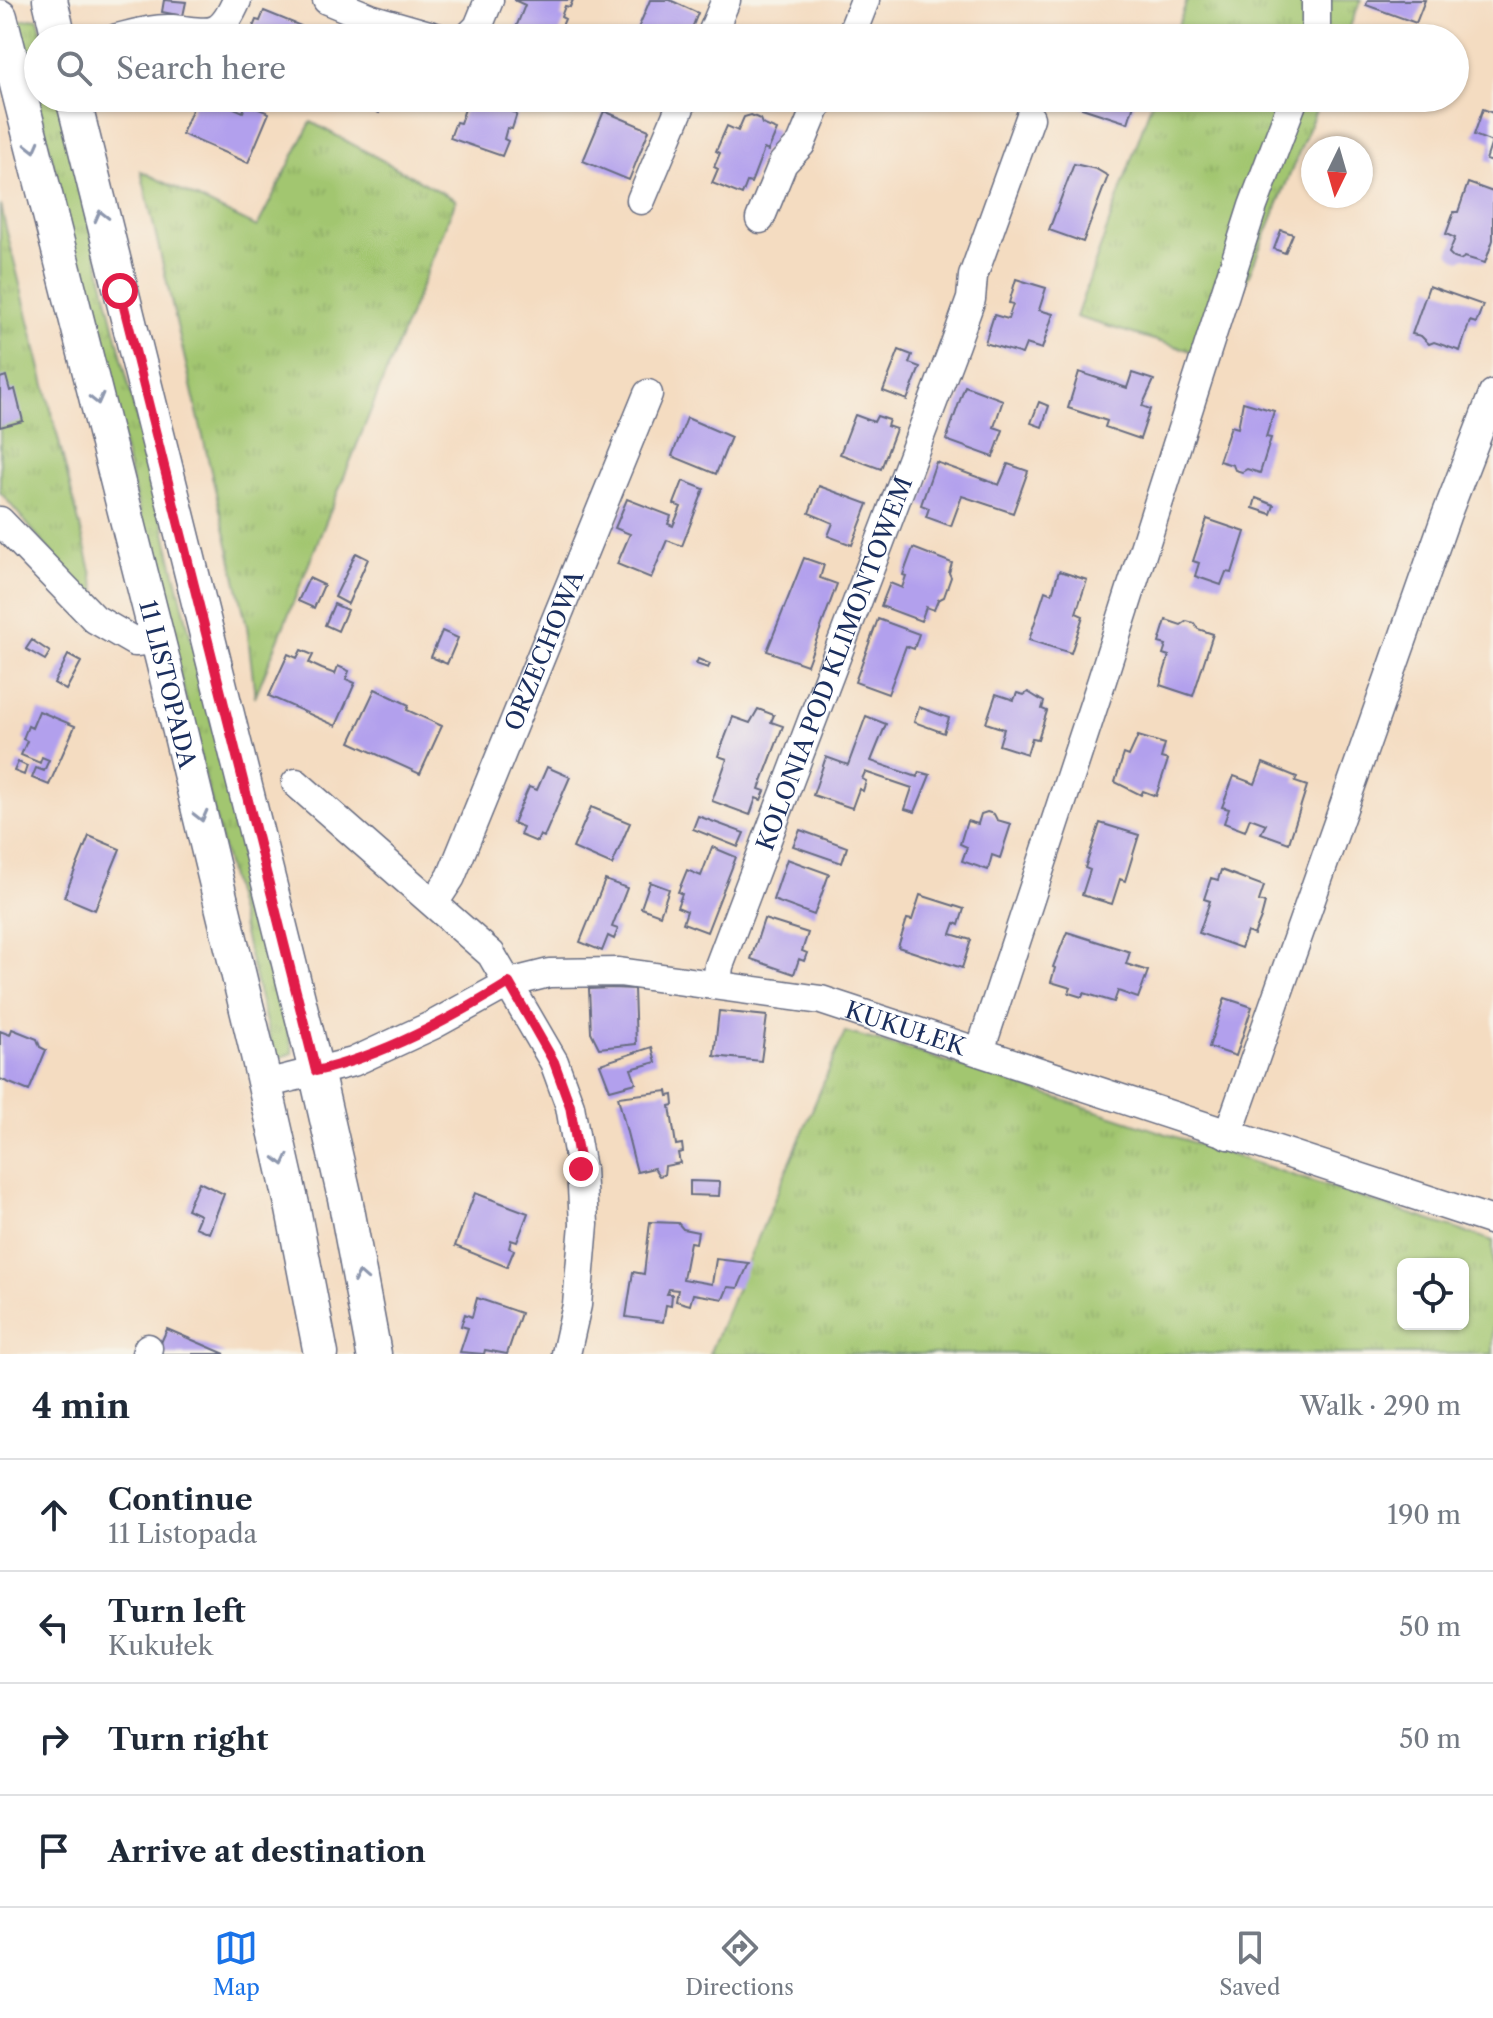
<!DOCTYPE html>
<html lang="en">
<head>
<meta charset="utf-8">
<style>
	body { margin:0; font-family:"Libre Caslon Text",serif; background:#f6f6f7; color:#1f2937 }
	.controls { position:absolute; right:24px; bottom:24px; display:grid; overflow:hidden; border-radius:12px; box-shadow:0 2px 6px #0004 }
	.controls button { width:72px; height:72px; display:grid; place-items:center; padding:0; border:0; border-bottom:2px solid #e0e1e3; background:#fff; color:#1f2937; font:40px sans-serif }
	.compass { position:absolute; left:1301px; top:136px; width:72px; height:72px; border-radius:50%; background:#fff; box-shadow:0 2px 6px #0004; rotate:185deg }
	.stop { position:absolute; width:24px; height:24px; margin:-18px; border:6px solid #e11d48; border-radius:50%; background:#fff }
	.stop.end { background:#e11d48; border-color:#fff; box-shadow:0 2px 8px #0008 }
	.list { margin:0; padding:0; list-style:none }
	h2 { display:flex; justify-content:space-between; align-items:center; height:104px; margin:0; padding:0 32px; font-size:34px }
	h2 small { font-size:26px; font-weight:400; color:#747a83 }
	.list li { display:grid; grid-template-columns:52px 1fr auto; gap:24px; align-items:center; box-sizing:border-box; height:112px; padding:0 32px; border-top:2px solid #e0e1e3 }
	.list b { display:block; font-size:30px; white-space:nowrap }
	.list p { margin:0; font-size:26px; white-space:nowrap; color:#747a83 }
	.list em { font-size:26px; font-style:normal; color:#747a83 }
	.icon { flex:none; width:44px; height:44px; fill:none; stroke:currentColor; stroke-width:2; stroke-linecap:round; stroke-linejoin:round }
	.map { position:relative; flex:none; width:1493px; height:1354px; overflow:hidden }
	.search { position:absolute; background:#fff; box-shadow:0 2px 6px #0004; left:24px; right:24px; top:24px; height:88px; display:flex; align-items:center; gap:20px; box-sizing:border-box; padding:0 28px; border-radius:44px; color:#747a83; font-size:30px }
	.sheet { height:552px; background:#fff }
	nav { display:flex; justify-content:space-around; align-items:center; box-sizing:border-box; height:112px; border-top:2px solid #e0e1e3; background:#fff; font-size:22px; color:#747a83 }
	nav a { display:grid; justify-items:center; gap:4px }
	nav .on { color:#1a73e8 }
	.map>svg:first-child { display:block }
</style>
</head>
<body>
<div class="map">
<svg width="1493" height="1354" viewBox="0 0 1493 1354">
	<defs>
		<pattern id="grass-tufts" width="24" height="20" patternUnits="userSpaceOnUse" patternTransform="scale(2)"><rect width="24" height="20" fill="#a2c670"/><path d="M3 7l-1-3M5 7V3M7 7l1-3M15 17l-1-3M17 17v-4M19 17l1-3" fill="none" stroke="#8baa63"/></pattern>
	</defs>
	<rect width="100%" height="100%" fill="#f7f3e8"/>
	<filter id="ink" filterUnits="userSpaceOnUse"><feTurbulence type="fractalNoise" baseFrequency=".0125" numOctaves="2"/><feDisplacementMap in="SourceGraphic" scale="16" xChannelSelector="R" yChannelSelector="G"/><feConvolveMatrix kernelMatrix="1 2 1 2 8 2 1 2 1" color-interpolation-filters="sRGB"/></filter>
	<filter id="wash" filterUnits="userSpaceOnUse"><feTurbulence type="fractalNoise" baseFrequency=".006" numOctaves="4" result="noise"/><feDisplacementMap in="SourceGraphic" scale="32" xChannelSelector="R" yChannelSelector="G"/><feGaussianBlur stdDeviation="1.8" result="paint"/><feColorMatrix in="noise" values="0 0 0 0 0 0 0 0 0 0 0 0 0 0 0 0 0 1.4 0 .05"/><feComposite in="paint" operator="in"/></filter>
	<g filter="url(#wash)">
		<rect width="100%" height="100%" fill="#f4dcc1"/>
		<path fill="url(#grass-tufts)" stroke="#5e7a67" stroke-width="2" fill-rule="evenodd" d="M 1187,0 L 1361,0 L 1345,38 L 1174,38 Z
			M 38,18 L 43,38 L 38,38 L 38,98 L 58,98 L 293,1053 L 275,1059 L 18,21 Z
			M 1153,98 L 1321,98 L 1215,358 L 1076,317 Z
			M 311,122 L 456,200 L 255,697 L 247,626 L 141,171 L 257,227 Z
			M 0,204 L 101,611 L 0,492 Z
			M 845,1032 L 911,1050 L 1493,1241 L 1493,1354 L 709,1354 ZM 1403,1264 L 1463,1264 L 1463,1324 L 1403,1324 Z"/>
		<g id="blocks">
			<path fill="#b2a0ed" d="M 164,0 L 186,2 L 183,16 L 162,12 Z
				M 514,0 L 573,0 L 570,7 L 565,6 L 561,17 L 565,19 L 557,38 L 535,38 L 515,30 L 525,5 Z
				M 650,0 L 670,0 L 698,13 L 688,38 L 634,38 Z
				M 1368,0 L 1425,0 L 1416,23 L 1366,5 Z
				M 264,11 L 301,26 L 296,38 L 253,38 L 250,35 L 256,20 L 260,21 Z
				M 197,98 L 220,98 L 228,102 L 227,105 L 243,112 L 246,104 L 269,113 L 248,163 L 182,134 Z
				M 346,98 L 385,98 L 379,113 Z
				M 469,98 L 518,98 L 513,112 L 517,113 L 512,129 L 507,128 L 504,139 L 508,141 L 502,156 L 450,138 L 456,122 L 460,123 Z
				M 1085,98 L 1136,98 L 1128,123 L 1082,108 Z
				M 1483,109 L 1493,113 L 1493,162 L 1486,160 L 1492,142 L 1474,135 Z
				M 604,111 L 649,130 L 629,180 L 583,161 Z
				M 751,115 L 760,119 L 762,124 L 777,130 L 768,151 L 764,149 L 751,183 L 747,182 L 742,195 L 712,183 L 718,169 L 714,167 L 720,153 L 716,151 L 727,126 L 738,131 L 744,117 Z
				M 1074,164 L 1096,169 L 1108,176 L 1083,242 L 1049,230 Z
				M 1468,183 L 1493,192 L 1493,240 L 1485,263 L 1465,257 L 1460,260 L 1454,258 L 1449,253 L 1455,238 L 1446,234 L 1454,212 L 1458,212 Z
				M 1281,230 L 1293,234 L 1285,253 L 1274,249 Z
				M 1016,279 L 1046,288 L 1039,310 L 1053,314 L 1042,349 L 1026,344 L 1022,354 L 985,343 L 994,315 L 1008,319 L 1013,304 L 1009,303 Z
				M 1429,286 L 1483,305 L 1476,323 L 1470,321 L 1460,351 L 1434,342 L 1429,344 L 1421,336 L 1412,334 Z
				M 899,350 L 912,355 L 909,363 L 920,367 L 907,400 L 883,391 Z
				M 1079,372 L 1127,388 L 1132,373 L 1154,380 L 1142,406 L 1150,409 L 1140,439 L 1105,427 L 1107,421 L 1068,408 Z
				M 6,376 L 10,391 L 15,389 L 23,421 L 0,427 L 0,378 Z
				M 965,386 L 1003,400 L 994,427 L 1003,430 L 993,457 L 946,440 Z
				M 1039,402 L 1049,406 L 1042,427 L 1031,423 Z
				M 1243,402 L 1274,411 L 1266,437 L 1271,438 L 1260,473 L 1247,469 L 1242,472 L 1235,470 L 1233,465 L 1219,461 L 1231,426 L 1238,428 Z
				M 855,415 L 874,422 L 877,416 L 889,420 L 887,426 L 896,429 L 881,469 L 840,454 Z
				M 687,418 L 731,437 L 716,474 L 672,456 Z
				M 936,462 L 999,485 L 1008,464 L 1028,471 L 1013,513 L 962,496 L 951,526 L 926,517 L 929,508 L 921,505 Z
				M 683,481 L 704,489 L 682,546 L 667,540 L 651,578 L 617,564 L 630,534 L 615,528 L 627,499 L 671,516 L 668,524 L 673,526 L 681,507 L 674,504 Z
				M 819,486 L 868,504 L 852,545 L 828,536 L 833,523 L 809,513 Z
				M 1256,498 L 1274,505 L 1271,514 L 1253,508 Z
				M 1207,519 L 1245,532 L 1232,573 L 1226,572 L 1221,585 L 1195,576 L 1199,563 L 1193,561 Z
				M 913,548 L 952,563 L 949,573 L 951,577 L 944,597 L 938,600 L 934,610 L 926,607 L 921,621 L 881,606 L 890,583 L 902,588 L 906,576 L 903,575 Z
				M 356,553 L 368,559 L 348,604 L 335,597 Z
				M 804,558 L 824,565 L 820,578 L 837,584 L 807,665 L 767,651 Z
				M 1059,571 L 1087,580 L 1076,613 L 1083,616 L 1071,653 L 1029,640 L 1045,591 L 1052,594 Z
				M 309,578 L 324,585 L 314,608 L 298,601 Z
				M 334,604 L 347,610 L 338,631 L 325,625 Z
				M 878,619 L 919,634 L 914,649 L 906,646 L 888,694 L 855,682 Z
				M 1166,620 L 1181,625 L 1187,621 L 1194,623 L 1198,629 L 1213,634 L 1193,696 L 1160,685 L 1169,656 L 1163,654 L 1166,645 L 1159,643 Z
				M 442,631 L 458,638 L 447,664 L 431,657 Z
				M 32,640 L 50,652 L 45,660 L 26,649 Z
				M 301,650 L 313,655 L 309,663 L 322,669 L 335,674 L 338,666 L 349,671 L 346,679 L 355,683 L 336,726 L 269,696 L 288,654 L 297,658 Z
				M 68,655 L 81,662 L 66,690 L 54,683 Z
				M 698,659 L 710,664 L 708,668 L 696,664 Z
				M 375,689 L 409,705 L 407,710 L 442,726 L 420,774 L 350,742 Z
				M 1028,692 L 1044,702 L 1042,709 L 1047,711 L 1038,739 L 1032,738 L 1027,754 L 999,745 L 1004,729 L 986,723 L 996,694 L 1014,700 L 1017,693 L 1024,695 Z
				M 919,707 L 949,718 L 944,733 L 914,722 Z
				M 758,709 L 774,715 L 771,722 L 783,726 L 759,789 L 765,791 L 761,800 L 756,798 L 750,815 L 712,801 L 727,759 L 718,756 L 733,717 L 750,723 Z
				M 39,711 L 75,726 L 49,785 L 32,778 L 36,768 L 44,771 L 49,760 L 42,757 L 40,763 L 21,755 L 27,741 L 23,739 L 28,726 L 32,728 Z
				M 866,716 L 886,724 L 871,761 L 917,777 L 919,772 L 930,775 L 915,812 L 905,809 L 912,788 L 865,772 L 862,779 L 866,781 L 863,791 L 859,789 L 852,808 L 813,795 L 826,757 L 848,765 Z
				M 1138,736 L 1165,744 L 1161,758 L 1168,760 L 1156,796 L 1143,791 L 1141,795 L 1115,782 L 1124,754 L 1129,756 Z
				M 18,762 L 27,766 L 24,775 L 14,771 Z
				M 1263,763 L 1297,777 L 1295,782 L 1307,786 L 1289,843 L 1261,833 L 1266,824 L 1250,818 L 1245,831 L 1224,823 L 1229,809 L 1222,807 L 1234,776 L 1255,784 Z
				M 547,767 L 570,777 L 544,837 L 540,835 L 537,842 L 520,835 L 523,827 L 513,823 L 529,787 L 537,790 Z
				M 591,807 L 630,823 L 612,865 L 573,848 Z
				M 987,812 L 994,814 L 997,820 L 1011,824 L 1000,858 L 992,855 L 988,870 L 962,861 L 967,847 L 960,844 L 967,821 L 978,824 L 981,814 Z
				M 698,816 L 744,833 L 738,847 L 693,829 Z
				M 1100,823 L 1139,835 L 1125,881 L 1120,879 L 1112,904 L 1082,895 L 1090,870 L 1085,868 Z
				M 800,830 L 847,847 L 842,863 L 793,846 Z
				M 89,836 L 120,849 L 95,910 L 64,897 Z
				M 712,847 L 736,857 L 707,932 L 683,923 L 687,911 L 677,907 L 682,894 L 678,892 L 687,870 L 701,876 Z
				M 787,859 L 829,874 L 814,915 L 773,900 Z
				M 1221,870 L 1264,886 L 1259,901 L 1265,903 L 1261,918 L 1254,935 L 1247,932 L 1241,948 L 1199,933 L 1210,901 L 1204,899 L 1211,878 L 1218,880 Z
				M 605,880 L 627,888 L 612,927 L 618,929 L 614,939 L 608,936 L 602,951 L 580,942 Z
				M 650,882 L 669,889 L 660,915 L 641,908 Z
				M 920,895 L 964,909 L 959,925 L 955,923 L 951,934 L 971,940 L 962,968 L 898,947 L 907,919 L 912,920 Z
				M 764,919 L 808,933 L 802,951 L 807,953 L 804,961 L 799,959 L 794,974 L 751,959 Z
				M 1067,932 L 1130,952 L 1126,964 L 1148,971 L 1138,998 L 1118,991 L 1114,1002 L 1084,993 L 1082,997 L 1069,993 L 1071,988 L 1051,982 L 1055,968 L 1053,967 Z
				M 612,988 L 634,989 L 636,1044 L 599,1048 L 591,1032 L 589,989 Z
				M 1225,998 L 1252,1007 L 1236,1056 L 1209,1047 Z
				M 719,1011 L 767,1016 L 761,1061 L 714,1056 Z
				M 12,1029 L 37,1039 L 40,1047 L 46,1050 L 29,1091 L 0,1079 L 0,1031 L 10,1035 Z
				M 652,1047 L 656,1062 L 631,1069 L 636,1083 L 610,1090 L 600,1064 Z
				M 667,1091 L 668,1096 L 673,1095 L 674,1105 L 670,1106 L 676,1145 L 682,1144 L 683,1152 L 678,1153 L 680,1163 L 665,1166 L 664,1175 L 659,1176 L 654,1168 L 637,1172 L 618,1097 Z
				M 690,1181 L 720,1182 L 719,1196 L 690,1195 Z
				M 199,1182 L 224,1194 L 209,1233 L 195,1227 L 200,1215 L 187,1209 Z
				M 475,1193 L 528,1213 L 517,1242 L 511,1240 L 509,1248 L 514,1250 L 507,1267 L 455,1246 Z
				M 650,1222 L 678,1223 L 683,1229 L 698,1232 L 696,1243 L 690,1242 L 683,1279 L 712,1284 L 716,1259 L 749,1263 L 738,1288 L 728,1287 L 723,1299 L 693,1294 L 690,1305 L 676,1301 L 678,1290 L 669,1289 L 667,1294 L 672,1294 L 671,1306 L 666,1305 L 663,1322 L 626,1317 L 633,1272 L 644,1274 Z
				M 477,1298 L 521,1313 L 507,1354 L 485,1350 L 484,1354 L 460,1352 L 468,1328 L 461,1326 L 465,1314 L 472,1317 Z
				M 167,1329 L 225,1354 L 156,1354 Z"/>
		</g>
	</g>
	<g filter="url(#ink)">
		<use href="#blocks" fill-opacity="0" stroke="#676c81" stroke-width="2"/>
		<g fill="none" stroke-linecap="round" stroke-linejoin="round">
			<g stroke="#676c81" stroke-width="31">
				<g id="minor">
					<path d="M 327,0 L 373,19 L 439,38"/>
					<path d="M 117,38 C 134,34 154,28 172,29 C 210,32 219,41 237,0"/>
					<path d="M 467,38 L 478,27 L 489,0"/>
					<path d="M 710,38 L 726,0"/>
					<path d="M 850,38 L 865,0"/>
					<path d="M 1316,38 L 1316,0"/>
					<path d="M 641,200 L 684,98"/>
					<path d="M 760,219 L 783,163 L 801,144 L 820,98"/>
					<path d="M 0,521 L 95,619 L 135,642 L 157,640"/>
					<path d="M 296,783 L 491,954 L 554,1062 L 570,1106 L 581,1169 L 584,1224 L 577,1305 L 566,1354"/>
					<path id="s1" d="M 434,903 L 451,877 L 648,394"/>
					<path id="s2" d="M 717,984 L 719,966 L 955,344 L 971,299 L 973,276 L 1030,118"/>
					<path d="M 980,1051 L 1102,680 L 1253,206 L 1294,98"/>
					<path id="s3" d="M 265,1084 L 353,1062 L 433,1025 L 509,983 L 549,973 L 619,972 L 821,1000 L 1493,1221"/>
					<path d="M 1228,1135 L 1446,516 L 1493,394"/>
					<path d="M 146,1354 L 148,1348"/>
				</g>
			</g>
			<g stroke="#676c81" stroke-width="37">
				<g id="major">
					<path d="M 50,0 L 59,38"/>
					<path id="s4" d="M 0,17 L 163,661 L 258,1055 L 293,1209 L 321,1354"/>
					<path d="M 73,98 L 316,1071 L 345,1198 L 374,1354"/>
				</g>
			</g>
			<use href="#minor" stroke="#fff" stroke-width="28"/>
			<use href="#major" stroke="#fff" stroke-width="34"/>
		</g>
		<defs><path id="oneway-chevron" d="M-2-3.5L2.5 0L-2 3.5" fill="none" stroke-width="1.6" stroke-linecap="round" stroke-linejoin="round" transform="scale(2)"/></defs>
		<g stroke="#8d97ae">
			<use href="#oneway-chevron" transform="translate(33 147) rotate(76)"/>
			<use href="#oneway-chevron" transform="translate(101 216) rotate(-104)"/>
			<use href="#oneway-chevron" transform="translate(97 399) rotate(76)"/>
			<use href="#oneway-chevron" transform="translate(201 816) rotate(76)"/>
			<use href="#oneway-chevron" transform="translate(282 1160) rotate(77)"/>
			<use href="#oneway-chevron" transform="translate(360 1277) rotate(-101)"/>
		</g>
	</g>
	<g fill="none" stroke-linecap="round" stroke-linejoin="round" filter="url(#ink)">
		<path stroke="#e11d48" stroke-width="10" d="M 120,291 L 316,1071 C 385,1055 449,1020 509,983 L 554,1062 L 570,1106 L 581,1169"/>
	</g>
	<g text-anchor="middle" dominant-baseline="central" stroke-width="8" stroke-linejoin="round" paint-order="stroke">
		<g font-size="24" fill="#1b2f5e" stroke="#f7f3e8">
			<text stroke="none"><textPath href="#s1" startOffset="276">ORZECHOWA</textPath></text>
			<text stroke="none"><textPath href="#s2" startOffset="342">KOLONIA POD KLIMONTOWEM</textPath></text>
			<text stroke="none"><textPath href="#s4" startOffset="688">11 LISTOPADA</textPath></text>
			<text stroke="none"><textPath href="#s3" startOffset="670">KUKUŁEK</textPath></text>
		</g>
	</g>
</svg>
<div class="controls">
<button><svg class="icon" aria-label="locate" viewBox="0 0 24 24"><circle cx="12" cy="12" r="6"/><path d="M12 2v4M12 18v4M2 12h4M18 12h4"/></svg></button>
</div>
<svg class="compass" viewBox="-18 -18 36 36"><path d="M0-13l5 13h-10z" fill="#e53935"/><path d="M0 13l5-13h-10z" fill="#747a83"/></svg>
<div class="stop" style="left:120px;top:291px"></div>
<div class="stop end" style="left:581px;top:1169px"></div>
<div class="search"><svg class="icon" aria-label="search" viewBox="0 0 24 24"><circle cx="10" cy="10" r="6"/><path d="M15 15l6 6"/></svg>Search here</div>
</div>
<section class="sheet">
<h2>4 min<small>Walk · 290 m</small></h2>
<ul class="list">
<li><svg class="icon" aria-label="ahead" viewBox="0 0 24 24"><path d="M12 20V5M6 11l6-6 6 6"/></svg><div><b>Continue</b><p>11 Listopada</p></div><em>190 m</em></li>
<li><svg class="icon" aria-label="left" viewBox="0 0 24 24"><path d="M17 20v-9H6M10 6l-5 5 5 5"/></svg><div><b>Turn left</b><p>Kukułek</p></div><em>50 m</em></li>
<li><svg class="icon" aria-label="right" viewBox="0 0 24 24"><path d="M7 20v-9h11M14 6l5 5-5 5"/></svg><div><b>Turn right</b></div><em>50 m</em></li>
<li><svg class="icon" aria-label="arrive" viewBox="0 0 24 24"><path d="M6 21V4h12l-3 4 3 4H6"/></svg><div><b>Arrive at destination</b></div></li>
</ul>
</section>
<nav>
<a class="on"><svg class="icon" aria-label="map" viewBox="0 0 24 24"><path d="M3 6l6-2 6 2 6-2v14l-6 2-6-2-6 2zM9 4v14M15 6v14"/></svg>Map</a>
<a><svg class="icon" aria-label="directions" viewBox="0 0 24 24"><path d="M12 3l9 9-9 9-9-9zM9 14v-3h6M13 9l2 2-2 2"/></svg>Directions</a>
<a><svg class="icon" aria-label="saved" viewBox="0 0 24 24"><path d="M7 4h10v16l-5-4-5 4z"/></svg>Saved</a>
</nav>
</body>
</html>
